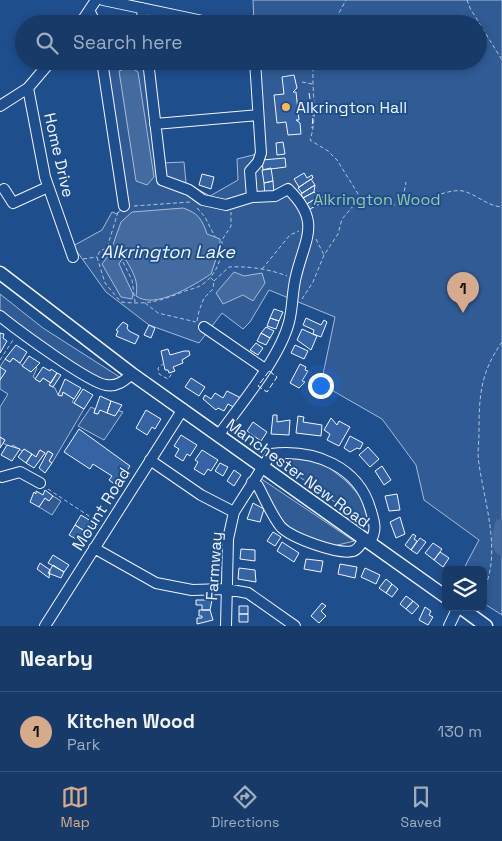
<!DOCTYPE html>
<html lang="en">
<head>
<meta charset="utf-8">
<style>
	body { margin:0; font-family:"Space Grotesk",sans-serif; background:#244571; color:#f1f3f6 }
	.controls { position:absolute; right:15px; bottom:15px; display:grid; overflow:hidden; border-radius:8px; box-shadow:0 2px 8px #0003 }
	.controls button { width:45px; height:45px; display:grid; place-items:center; padding:0; border:0; border-bottom:1px solid #36547d; background:#173a69; color:#f1f3f6; font:25px sans-serif }
	.you { position:absolute; left:320px; top:385px; width:18px; height:18px; margin:-12px; border:4px solid #fff; border-radius:50%; background:#1a73e8; box-shadow:0 0 0 8px #1a73e833 }
	.badge { display:grid; place-items:center; width:32px; height:32px; border-radius:50%; background:#d6ab8b; color:#111; font-size:16px; font-weight:700 }
	.pin { position:absolute; translate:-50% -41px; filter:drop-shadow(0 1px 2px #0008) }
	.pin::after { content:''; position:absolute; top:26px; width:18px; height:15px; background:inherit; clip-path:polygon(0 0,100% 0,50% 100%) }
	.list { margin:0; padding:0; list-style:none }
	h2 { display:flex; justify-content:space-between; align-items:center; height:65px; margin:0; padding:0 20px; font-size:21px }
	h2 small { font-size:16px; font-weight:400; color:#9eadc0 }
	.list li { display:grid; grid-template-columns:32px 1fr auto; gap:15px; align-items:center; box-sizing:border-box; height:80px; padding:0 20px; border-top:1px solid #36547d }
	.list b { display:block; font-size:19px; white-space:nowrap }
	.list p { margin:0; font-size:16px; white-space:nowrap; color:#9eadc0 }
	.list em { font-size:16px; font-style:normal; color:#9eadc0 }
	.icon { flex:none; width:28px; height:28px; fill:none; stroke:currentColor; stroke-width:2; stroke-linecap:round; stroke-linejoin:round }
	.map { position:relative; flex:none; width:502px; height:626px; overflow:hidden }
	.search { position:absolute; background:#173a69; box-shadow:0 2px 8px #0003; left:15px; right:15px; top:15px; height:55px; display:flex; align-items:center; gap:12px; box-sizing:border-box; padding:0 18px; border-radius:28px; color:#9eadc0; font-size:19px }
	.sheet { height:145px; background:#173a69 }
	nav { display:flex; justify-content:space-around; align-items:center; box-sizing:border-box; height:70px; border-top:1px solid #36547d; background:#173a69; font-size:14px; color:#9eadc0 }
	nav a { display:grid; justify-items:center; gap:2px }
	nav .on { color:#d6ab8b }
	.map>svg:first-child { display:block }
</style>
</head>
<body>
<div class="map">
<svg width="502" height="626" viewBox="0 0 502 626">
	<rect width="100%" height="100%" fill="#1f4e8c"/>
	<path fill="#305b95" stroke="#a8bbd7" d="M 253,0 L 502,0 L 502,615 L 483,603 L 483,570 L 463,570 L 479,540 L 424,500 L 416,465 L 382,419 L 321,384 L 335,317 L 269,290 L 250,322 L 243,329 L 222,313 L 199,343 L 149,325 L 106,292 L 73,246 L 102,230 L 112,212 L 117,214 L 124,206 L 102,61 L 146,61 L 161,163 L 184,162 L 186,183 L 210,196 L 238,180 L 237,159 L 261,153 L 255,61 L 478,61 L 478,24 L 254,24 Z
		M 0,294 L 43,328 L 118,376 L 122,383 L 105,385 L 0,314 Z
		M 13,358 L 31,372 L 35,366 L 37,368 L 33,377 L 40,382 L 43,378 L 51,383 L 49,385 L 55,388 L 58,395 L 61,396 L 63,392 L 74,399 L 72,402 L 84,409 L 52,463 L 49,461 L 53,454 L 49,451 L 46,454 L 40,450 L 36,457 L 24,449 L 22,451 L 13,445 L 12,448 L 3,443 L 5,440 L 0,437 L 0,407 L 8,394 L 0,389 L 0,367 L 5,359 L 10,362 Z
		M 91,407 L 95,409 L 94,413 L 97,414 L 100,410 L 117,410 L 123,412 L 104,440 L 78,426 Z
		M 294,456 L 322,462 L 346,481 L 361,497 L 370,527 L 273,458 Z
		M 260,478 L 354,541 L 334,546 L 310,539 L 294,531 L 283,521 L 266,495 Z
		M 53,496 L 61,501 L 52,515 L 39,507 L 45,498 L 49,501 Z"/>
	<path fill="#446ba0" stroke="#a8bbd7" d="M 130,67 L 138,72 L 154,177 L 147,185 L 136,181 L 119,71 Z
		M 183,208 C 198,213 202,219 207,234 L 220,239 L 220,247 L 211,274 C 194,285 155,310 136,296 C 139,282 133,272 126,260 L 122,259 L 119,264 L 133,294 L 132,299 L 121,297 L 102,264 L 110,253 L 121,222 L 132,212 Z
		M 234,272 L 244,276 L 262,273 L 265,283 L 253,301 L 243,295 L 223,304 L 216,293 Z"/>
	<g fill="none" stroke-linecap="round" stroke-linejoin="round">
		<path stroke="#446ba0" stroke-width="15" d="M 502,526 L 499,542 L 502,548"/>
	</g>
	<path fill="#3563a3" stroke="#f2f6ff" d="M 294,75 L 297,88 L 293,92 L 296,92 L 299,120 L 296,120 L 300,123 L 301,134 L 288,135 L 286,122 L 277,123 L 274,95 L 284,94 L 282,77 Z
		M 283,142 L 285,154 L 277,155 L 276,143 Z
		M 285,158 L 286,167 L 263,170 L 262,160 Z
		M 271,168 L 273,181 L 264,183 L 262,170 Z
		M 304,173 L 307,178 L 312,175 L 313,178 L 299,187 L 294,179 Z
		M 202,174 L 214,177 L 211,189 L 199,185 Z
		M 311,179 L 315,185 L 302,193 L 298,188 Z
		M 273,181 L 274,194 L 265,196 L 264,183 Z
		M 315,185 L 314,192 L 303,198 L 301,194 Z
		M 314,192 L 316,194 L 319,192 L 321,195 L 307,204 L 303,198 Z
		M 321,195 L 323,198 L 319,200 L 321,203 L 310,209 L 307,204 Z
		M 274,309 L 283,312 L 279,321 L 270,318 Z
		M 270,318 L 279,321 L 276,329 L 267,326 Z
		M 306,318 L 321,325 L 324,320 L 327,322 L 321,337 L 313,334 L 314,330 L 303,325 Z
		M 123,322 L 128,325 L 127,328 L 129,331 L 139,336 L 135,344 L 116,336 L 118,331 L 116,330 Z
		M 149,325 L 155,328 L 151,338 L 144,335 Z
		M 266,327 L 274,331 L 270,338 L 261,333 Z
		M 302,329 L 317,336 L 311,350 L 297,340 Z
		M 0,333 L 4,334 L 3,338 L 7,341 L 0,353 Z
		M 261,333 L 270,338 L 266,345 L 257,341 Z
		M 256,343 L 263,348 L 258,355 L 250,350 Z
		M 16,345 L 27,352 L 20,363 L 13,358 L 10,362 L 5,359 Z
		M 295,345 L 308,351 L 304,359 L 291,353 Z
		M 168,349 L 170,355 L 184,351 L 189,351 L 190,355 L 182,360 L 183,363 L 173,367 L 175,371 L 169,373 L 168,370 L 165,370 L 161,351 Z
		M 29,356 L 40,363 L 31,372 L 22,366 Z
		M 300,364 L 306,367 L 305,370 L 308,371 L 302,381 L 305,382 L 299,388 L 290,383 Z
		M 0,367 L 6,371 L 0,380 Z
		M 43,367 L 50,371 L 51,369 L 57,373 L 51,383 L 43,378 L 40,382 L 35,379 Z
		M 57,373 L 61,375 L 53,387 L 49,385 Z
		M 191,378 L 205,387 L 199,396 L 185,387 Z
		M 65,379 L 81,388 L 74,399 L 63,392 L 62,396 L 58,395 Z
		M 83,389 L 93,395 L 84,409 L 74,403 Z
		M 227,391 L 241,398 L 235,408 L 228,404 L 224,411 L 218,408 L 216,410 L 203,399 L 205,395 L 211,399 L 215,393 L 223,398 Z
		M 100,396 L 111,401 L 107,413 L 100,410 L 98,414 L 94,413 Z
		M 111,401 L 122,405 L 115,416 L 107,413 Z
		M 146,410 L 161,419 L 155,429 L 152,427 L 147,435 L 136,428 Z
		M 273,415 L 277,415 L 277,422 L 290,420 L 289,435 L 271,434 Z
		M 298,416 L 304,417 L 303,422 L 322,425 L 321,436 L 296,433 Z
		M 331,418 L 337,425 L 339,421 L 350,427 L 339,446 L 327,440 L 330,434 L 324,430 Z
		M 253,422 L 267,432 L 261,441 L 247,431 Z
		M 79,429 L 130,466 L 117,486 L 109,480 L 112,476 L 93,464 L 90,469 L 64,452 Z
		M 181,435 L 197,445 L 190,456 L 187,454 L 183,461 L 175,456 L 179,449 L 174,446 Z
		M 350,436 L 363,443 L 360,449 L 357,448 L 350,452 L 344,448 Z
		M 0,437 L 5,440 L 0,448 Z
		M 7,445 L 20,449 L 12,461 L 1,455 Z
		M 368,447 L 379,459 L 370,467 L 359,455 Z
		M 24,449 L 32,454 L 26,463 L 18,457 Z
		M 40,450 L 45,453 L 34,468 L 26,463 L 32,454 L 36,457 Z
		M 202,450 L 218,460 L 211,471 L 208,469 L 204,475 L 194,469 L 198,462 L 195,460 Z
		M 48,451 L 53,454 L 49,461 L 52,463 L 45,473 L 39,468 Z
		M 220,463 L 228,467 L 223,476 L 215,471 Z
		M 382,466 L 391,480 L 384,485 L 375,471 Z
		M 234,470 L 241,475 L 234,486 L 227,481 Z
		M 45,490 L 53,496 L 49,501 L 45,498 L 39,507 L 30,502 L 34,492 L 36,494 L 36,491 L 43,495 Z
		M 397,494 L 400,510 L 389,511 L 385,496 Z
		M 253,503 L 264,509 L 260,522 L 247,519 Z
		M 81,515 L 94,523 L 89,534 L 75,525 Z
		M 400,517 L 405,534 L 396,538 L 390,522 Z
		M 75,525 L 89,534 L 83,543 L 69,535 Z
		M 273,532 L 281,537 L 275,546 L 267,541 Z
		M 413,534 L 416,536 L 414,539 L 417,541 L 411,550 L 405,545 Z
		M 420,538 L 426,542 L 417,554 L 411,550 Z
		M 282,542 L 299,553 L 294,562 L 277,551 Z
		M 433,543 L 442,549 L 434,560 L 425,553 Z
		M 241,549 L 255,550 L 255,561 L 240,559 Z
		M 440,552 L 449,558 L 443,567 L 434,560 Z
		M 53,555 L 69,565 L 64,572 L 48,563 Z
		M 306,559 L 323,561 L 321,572 L 304,569 Z
		M 40,563 L 50,570 L 49,578 L 37,569 Z
		M 340,564 L 357,567 L 355,578 L 338,574 Z
		M 53,565 L 64,572 L 61,578 L 48,573 Z
		M 239,568 L 255,570 L 256,582 L 238,579 Z
		M 365,568 L 380,575 L 376,584 L 361,577 Z
		M 386,579 L 392,584 L 386,593 L 379,588 Z
		M 392,584 L 398,589 L 392,597 L 386,593 Z
		M 406,596 L 413,601 L 406,609 L 400,604 Z
		M 196,600 L 212,600 L 210,610 L 202,610 L 202,605 L 196,605 Z
		M 413,601 L 419,606 L 412,614 L 406,609 Z
		M 322,603 L 326,606 L 321,611 L 326,616 L 319,623 L 311,616 Z
		M 239,606 L 248,606 L 248,614 L 239,614 Z
		M 425,607 L 431,611 L 429,615 L 433,617 L 428,625 L 419,620 Z
		M 199,610 L 210,610 L 213,620 L 197,624 L 197,618 L 202,618 L 202,616 L 199,616 Z
		M 239,614 L 248,614 L 248,622 L 239,622 Z"/>
	<g fill="none" stroke-linecap="round" stroke-linejoin="round">
		<g stroke="#f2f6ff" stroke-width="12">
			<path id="minor" d="M 103,0 L 217,24
				M 142,8 L 143,24
				M 90,12 L 96,24
				M 80,24 L 96,0
				M 102,61 L 124,206
				M 148,61 L 162,180 L 189,190 L 203,200 L 226,205 L 252,197 L 275,196 L 288,189 C 322,222 305,238 296,276 C 292,291 293,307 289,322 C 280,358 240,405 218,436
				M 28,88 L 45,177 L 73,257
				M 0,106 L 28,88 L 51,61
				M 155,124 L 258,115
				M 4,189 L 13,203 L 48,187
				M 252,197 L 250,171 L 258,162 L 261,153 L 255,61
				M 0,316 C 16,329 89,383 106,385 C 117,387 124,381 132,374
				M 204,327 L 265,369
				M 150,460 L 201,495 L 234,512
				M 2,477 L 20,472 L 40,483
				M 252,482 L 258,486 C 265,499 272,516 281,527 C 292,538 338,555 353,551 C 358,550 361,543 364,540
				M 94,548 L 156,583 L 192,590 L 226,589 L 248,593 L 295,626
				M 45,626 L 183,409
				M 226,626 L 228,539 L 234,512 L 271,454 C 314,449 359,466 371,511 C 375,524 377,531 369,543
				M 449,626 L 458,607"/>
		</g>
		<g stroke="#f2f6ff" stroke-width="15">
			<path id="major" d="M 0,273 L 132,374 L 446,597
				M 460,607 L 486,626"/>
		</g>
		<path stroke="#b3c4dc" stroke-width="1" stroke-dasharray="4 2.5" stroke-linecap="butt" d="M 467,0 L 470,8 L 502,60
			M 333,24 L 346,0
			M 314,61 C 310,89 319,113 310,140 L 328,151 L 337,160 L 360,197 C 380,205 400,208 421,201 C 434,197 449,189 463,191 C 476,194 487,206 502,207
			M 302,82 L 312,84
			M 402,204 L 406,182
			M 134,206 L 190,202
			M 197,208 L 205,217 L 215,237
			M 118,212 L 107,248 L 100,251 L 97,257 L 105,283 L 121,302 C 149,305 160,301 185,291 C 191,289 198,288 203,284 C 217,274 223,257 222,240 L 231,226 L 231,212
			M 316,239 L 324,255
			M 83,259 L 97,257
			M 123,262 L 132,280 L 135,302
			M 262,269 L 290,235 L 299,231
			M 214,281 L 229,267 C 249,266 269,269 287,276
			M 302,299 L 313,282 L 324,255 L 338,234 L 342,219 L 360,198
			M 145,303 L 158,313 L 196,322
			M 197,321 L 199,311 L 204,298 L 213,289 L 214,281 L 210,277
			M 0,360 L 13,340
			M 164,363 L 158,368 L 159,374 L 168,379 L 173,372
			M 48,489 L 98,522
			M 483,592 C 502,553 485,505 479,464 C 477,454 479,443 479,433 C 479,397 480,373 502,342"/>
		<use href="#minor" stroke="#1f4e8c" stroke-width="10"/>
		<use href="#major" stroke="#1f4e8c" stroke-width="12"/>
		<path stroke="#f2f6ff" stroke-width="1" stroke-dasharray="6 2.5" stroke-linecap="butt" d="M 309,93 L 313,116 L 312,128
			M 269,371 L 277,377 L 267,392 L 258,386 Z"/>
	</g>
	<circle fill="#ffb74d" stroke="#1f4e8c" stroke-width="2" cx="286" cy="107" r="5"/>
	<g text-anchor="middle" dominant-baseline="central" stroke-width="4" stroke-linejoin="round" paint-order="stroke">
		<g font-size="16" fill="#f2f6ff" stroke="#1f4e8c" text-anchor="start">
			<text x="296" y="107">Alkrington Hall</text>
		</g>
		<g font-size="16" fill="#f2f6ff" stroke="#1f4e8c">
			<text transform="translate(59 155) rotate(77)">Home Drive</text>
			<text transform="translate(298 473) rotate(36)">Manchester New Road</text>
			<text transform="translate(101 509) rotate(-58)">Mount Road</text>
			<text transform="translate(214 566) rotate(-86)">Farmway</text>
		</g>
		<g font-size="16" fill="#97c8a6" stroke="#1f4e8c">
			<text x="377" y="199">Alkrington Wood</text>
		</g>
		<g font-size="18" font-style="italic" fill="#f2f6ff" stroke="#1f4e8c">
			<text x="168" y="251">Alkrington Lake</text>
		</g>
	</g>
</svg>
<div class="controls">
<button><svg class="icon" aria-label="layers" viewBox="0 0 24 24"><path d="M12 4l9 5-9 5-9-5zM3 14l9 5 9-5"/></svg></button>
</div>
<div class="you"></div>
<div class="pin badge" style="left:463px;top:313px">1</div>
<div class="search"><svg class="icon" aria-label="search" viewBox="0 0 24 24"><circle cx="10" cy="10" r="6"/><path d="M15 15l6 6"/></svg>Search here</div>
</div>
<section class="sheet">
<h2>Nearby<small></small></h2>
<ul class="list">
<li><span class="badge">1</span><div><b>Kitchen Wood</b><p>Park</p></div><em>130 m</em></li>
</ul>
</section>
<nav>
<a class="on"><svg class="icon" aria-label="map" viewBox="0 0 24 24"><path d="M3 6l6-2 6 2 6-2v14l-6 2-6-2-6 2zM9 4v14M15 6v14"/></svg>Map</a>
<a><svg class="icon" aria-label="directions" viewBox="0 0 24 24"><path d="M12 3l9 9-9 9-9-9zM9 14v-3h6M13 9l2 2-2 2"/></svg>Directions</a>
<a><svg class="icon" aria-label="saved" viewBox="0 0 24 24"><path d="M7 4h10v16l-5-4-5 4z"/></svg>Saved</a>
</nav>
</body>
</html>
